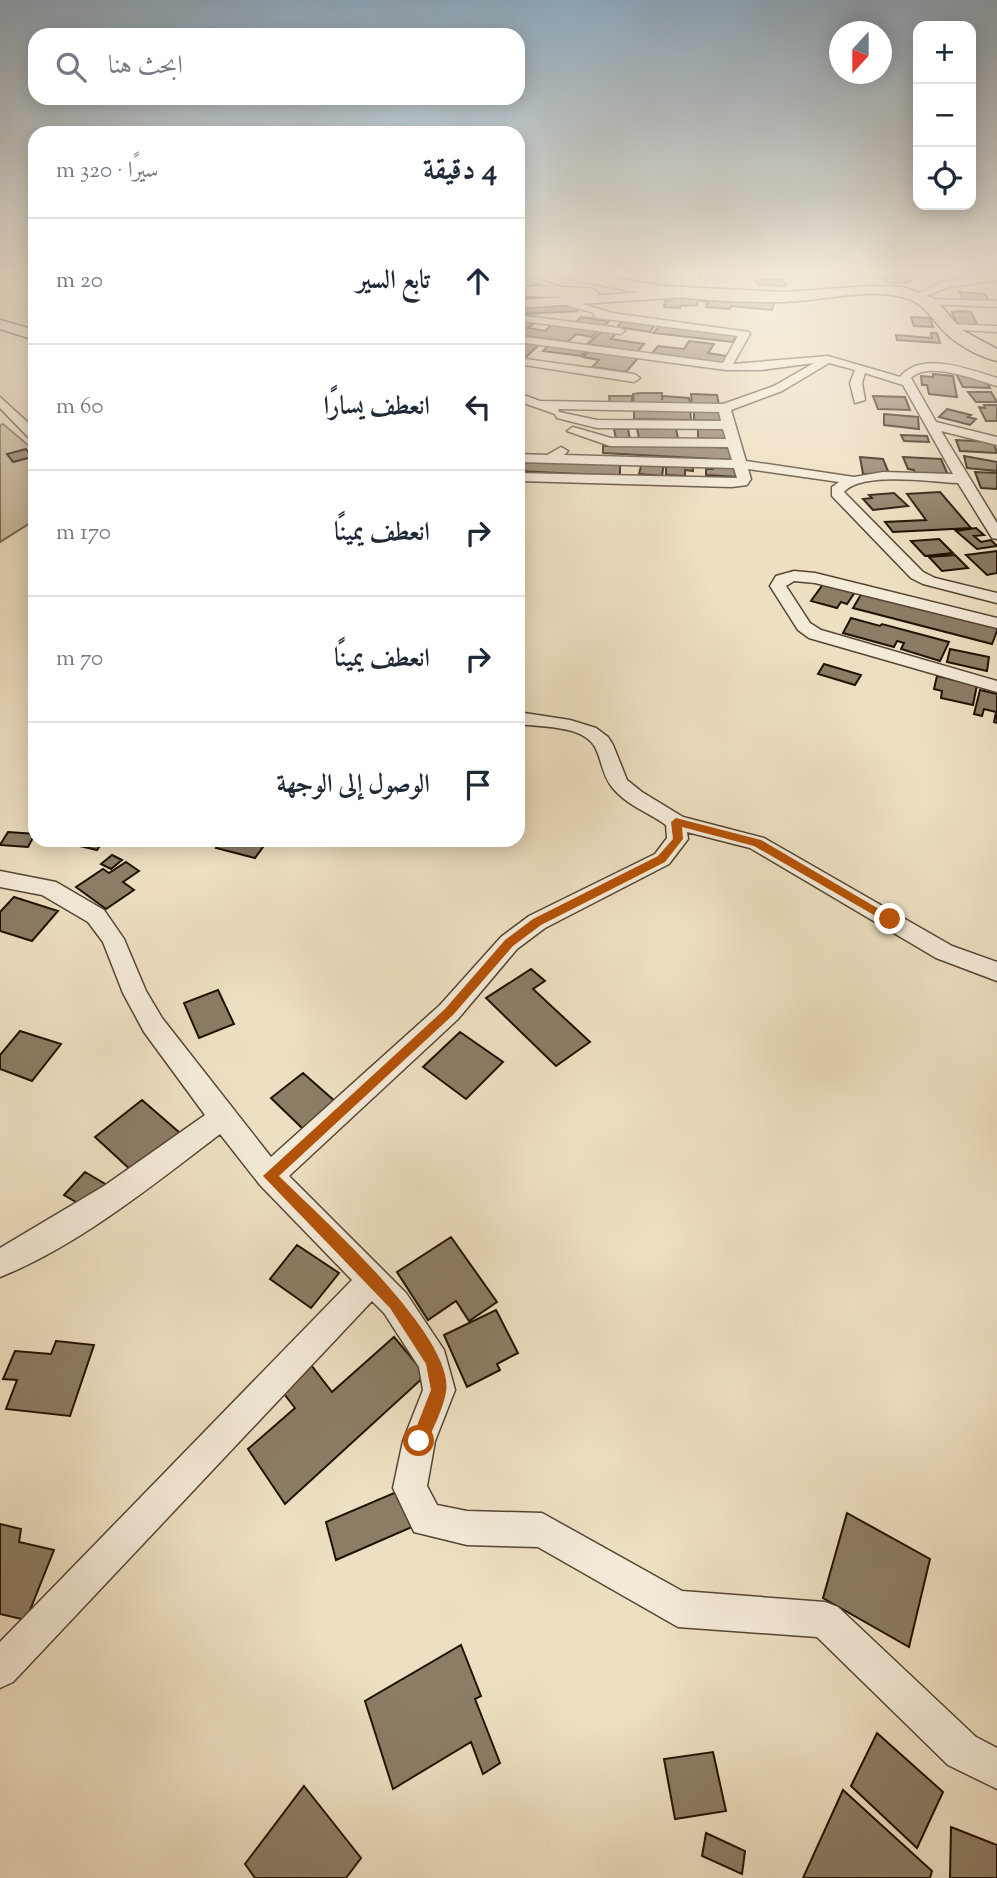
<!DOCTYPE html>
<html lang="ar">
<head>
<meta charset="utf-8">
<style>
	body { margin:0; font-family:"Sorts Mill Goudy",Amiri,serif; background:#f2f2f3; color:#1f2937; direction:rtl }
	.controls { position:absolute; right:21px; top:21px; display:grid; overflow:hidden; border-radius:14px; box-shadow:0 4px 18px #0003 }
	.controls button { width:63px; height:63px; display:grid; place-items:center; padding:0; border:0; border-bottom:2px solid #e0e1e3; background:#fff; color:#1f2937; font:35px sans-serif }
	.compass { position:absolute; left:829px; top:21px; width:63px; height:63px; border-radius:50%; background:#fff; box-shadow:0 4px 18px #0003; rotate:201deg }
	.stop { position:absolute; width:21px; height:21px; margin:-16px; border:5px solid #b45309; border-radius:50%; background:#fff }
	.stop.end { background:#b45309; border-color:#fff; box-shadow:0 2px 7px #0008 }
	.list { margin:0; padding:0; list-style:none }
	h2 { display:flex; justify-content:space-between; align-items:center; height:91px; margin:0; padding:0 28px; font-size:30px }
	h2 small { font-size:23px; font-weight:400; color:#747a83 }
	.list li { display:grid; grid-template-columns:46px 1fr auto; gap:21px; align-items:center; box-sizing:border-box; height:126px; padding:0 28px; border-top:2px solid #e0e1e3 }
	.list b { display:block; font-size:26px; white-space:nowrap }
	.list em { font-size:23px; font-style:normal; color:#747a83 }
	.icon { flex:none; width:38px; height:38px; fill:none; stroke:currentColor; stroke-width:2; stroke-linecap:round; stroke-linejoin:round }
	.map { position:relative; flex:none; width:997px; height:1878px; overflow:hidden; direction:ltr }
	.search { position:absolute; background:#fff; box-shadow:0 4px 18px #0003; left:28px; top:28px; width:497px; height:77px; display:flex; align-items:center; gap:18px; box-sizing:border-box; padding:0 24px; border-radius:21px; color:#747a83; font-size:26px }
	.panel { position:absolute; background:#fff; box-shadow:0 4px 18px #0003; left:28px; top:126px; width:497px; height:721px; border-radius:21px; direction:rtl }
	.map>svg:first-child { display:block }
</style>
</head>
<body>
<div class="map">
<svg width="997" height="1878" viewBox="0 0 997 1878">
	<rect width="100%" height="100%" fill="#eddfc1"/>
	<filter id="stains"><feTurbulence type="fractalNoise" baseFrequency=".00286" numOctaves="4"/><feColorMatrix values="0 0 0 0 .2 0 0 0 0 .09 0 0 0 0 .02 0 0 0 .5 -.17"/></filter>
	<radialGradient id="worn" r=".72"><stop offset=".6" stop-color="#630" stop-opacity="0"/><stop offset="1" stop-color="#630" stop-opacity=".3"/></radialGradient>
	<path fill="#cabca1" stroke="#766752" stroke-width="2" d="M 3,424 L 35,451 L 35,520 L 0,542 L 0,425 Z"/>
	<path fill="#8c7d65" stroke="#221202" stroke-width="2" d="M 899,274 L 911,281 L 892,284 L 876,277 Z
		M 756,280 L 783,280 L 786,286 L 758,285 Z
		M 959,292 L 985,294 L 989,301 L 965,302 Z
		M 671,296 L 707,298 L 707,302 L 697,301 L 697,305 L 680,306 L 680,308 L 664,307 L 665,301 L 670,301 Z
		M 709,299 L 731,301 L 732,299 L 774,303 L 772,310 L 731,306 L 730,309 L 706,307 Z
		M 574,305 L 577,311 L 523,314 L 524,316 L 518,317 L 518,308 Z
		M 960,311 L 971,312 L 978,326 L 957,325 L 952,312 Z
		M 581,317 L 609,321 L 604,326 L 576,322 Z
		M 911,317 L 930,318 L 933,327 L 914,326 Z
		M 524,320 L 536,321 L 528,328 L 545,331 L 553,324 L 599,330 L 592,337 L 576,334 L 568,342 L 518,335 L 518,321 Z
		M 623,320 L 656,324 L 650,332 L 617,327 Z
		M 661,325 L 737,334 L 733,342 L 653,333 Z
		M 604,330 L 617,332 L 611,339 L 644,344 L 637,352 L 587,344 Z
		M 931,333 L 937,333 L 940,343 L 897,340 L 896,335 L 932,338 Z
		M 525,341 L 541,343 L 525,358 L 518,357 L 518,348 Z
		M 689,341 L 714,344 L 708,353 L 727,356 L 723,363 L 652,353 L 658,346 L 684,349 Z
		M 551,343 L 588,349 L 581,356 L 543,351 Z
		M 590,350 L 640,356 L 626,372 L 592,367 L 599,360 L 583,357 Z
		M 933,374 L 953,376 L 957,397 L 929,394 L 927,385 L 922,385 L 921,376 L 933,377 Z
		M 956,374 L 978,377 L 980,381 L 986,381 L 990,388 L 963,387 Z
		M 968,392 L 991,392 L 997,402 L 976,402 Z
		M 640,393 L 662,393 L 662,400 L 663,396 L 689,398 L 690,404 L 634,403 L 633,394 Z
		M 691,394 L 717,395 L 719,405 L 692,404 Z
		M 609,396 L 632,396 L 632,403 L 610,403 Z
		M 873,396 L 905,397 L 910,410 L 878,409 Z
		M 984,405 L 997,405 L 997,421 L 986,421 L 979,407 L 985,408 Z
		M 634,407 L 690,409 L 691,420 L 634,419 Z
		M 947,409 L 971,415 L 968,417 L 976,419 L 970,425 L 939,417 Z
		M 694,410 L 721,412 L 722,421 L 694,420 Z
		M 884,414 L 918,417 L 919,429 L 884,425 Z
		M 698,427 L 727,429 L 727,440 L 698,438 Z
		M 614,429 L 628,429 L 630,439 L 616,439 Z
		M 637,429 L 676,429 L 678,438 L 639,438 Z
		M 901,435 L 927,436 L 929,442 L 904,441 Z
		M 956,440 L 993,442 L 997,453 L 960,451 Z
		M 612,442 L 732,448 L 733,460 L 603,453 L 603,446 L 612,446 Z
		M 26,449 L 32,457 L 13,462 L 7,454 Z
		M 964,456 L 997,462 L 997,471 L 967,468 Z
		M 860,457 L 883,459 L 890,476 L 863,474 Z
		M 903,457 L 941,459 L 948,475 L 915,474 L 914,470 L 908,469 Z
		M 518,459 L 620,464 L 620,476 L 518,471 Z
		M 642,462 L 664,463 L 662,476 L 639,474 Z
		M 666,464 L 693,465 L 693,471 L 685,470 L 685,476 L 666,475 Z
		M 713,464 L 738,466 L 738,477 L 706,475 L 706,469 L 713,469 Z
		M 975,472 L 997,473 L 997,489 L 981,488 Z
		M 940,492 L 971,528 L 893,532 L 885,522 L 926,520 L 907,494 Z
		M 894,493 L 908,506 L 873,510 L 863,499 L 872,498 L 869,495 Z
		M 976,528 L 984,535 L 974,536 L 981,542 L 991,540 L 997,546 L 977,549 L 956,531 Z
		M 939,539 L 953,553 L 925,556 L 911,541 Z
		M 997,551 L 997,573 L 987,575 L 966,555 Z
		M 955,555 L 968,568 L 942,571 L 929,557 Z
		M 824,583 L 855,592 L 847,604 L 841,602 L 837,608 L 811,601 Z
		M 862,593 L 997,627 L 997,631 L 992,644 L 853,608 Z
		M 851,618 L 880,626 L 882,624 L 949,642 L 940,661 L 901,649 L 904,643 L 897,641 L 894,647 L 843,633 Z
		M 950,649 L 989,657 L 987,671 L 947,662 Z
		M 824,664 L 861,675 L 855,685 L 818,674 Z
		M 937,676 L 977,685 L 973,705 L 941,698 L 942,691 L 934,689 Z
		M 980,690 L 997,694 L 997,723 L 994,722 L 996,712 L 984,709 L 982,716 L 974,714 Z
		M 8,832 L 35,834 L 28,847 L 0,845 Z
		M 55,840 L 104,840 L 97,850 Z
		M 222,840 L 268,840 L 255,858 L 216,848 Z
		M 112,855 L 122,860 L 111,869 L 101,864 Z
		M 126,862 L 139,871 L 123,882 L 134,890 L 106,909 L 76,887 L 103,869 L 109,873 Z
		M 14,897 L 58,911 L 32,941 L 0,931 L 0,912 Z
		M 531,969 L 545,981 L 533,989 L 590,1042 L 556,1066 L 486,998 Z
		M 218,990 L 234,1024 L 199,1038 L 184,1003 Z
		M 20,1031 L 61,1044 L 32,1081 L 0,1069 L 0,1055 Z
		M 460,1032 L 503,1062 L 466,1099 L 423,1067 Z
		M 303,1073 L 337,1103 L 304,1130 L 271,1098 Z
		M 142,1100 L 180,1133 L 134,1173 L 95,1137 Z
		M 85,1172 L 107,1185 L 86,1208 L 64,1195 Z
		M 451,1237 L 497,1302 L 469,1321 L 456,1301 L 428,1320 L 397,1272 Z
		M 297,1245 L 339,1273 L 311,1308 L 270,1279 Z
		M 496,1310 L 518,1353 L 497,1364 L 500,1370 L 467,1387 L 444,1335 Z
		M 394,1337 L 426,1375 L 285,1504 L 248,1449 L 295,1408 L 281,1390 L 311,1365 L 332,1392 Z
		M 56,1341 L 94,1345 L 70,1416 L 6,1409 L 17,1380 L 3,1379 L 15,1351 L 51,1354 Z
		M 401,1490 L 412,1527 L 336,1560 L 326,1522 Z
		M 847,1513 L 930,1559 L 909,1647 L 823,1598 Z
		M 0,1524 L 21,1529 L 19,1542 L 54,1550 L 26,1620 L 0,1614 Z
		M 461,1645 L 481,1696 L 475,1699 L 500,1763 L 483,1774 L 471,1742 L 393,1789 L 365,1701 Z
		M 877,1733 L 943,1792 L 917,1848 L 851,1786 Z
		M 713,1752 L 726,1811 L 675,1819 L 664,1759 Z
		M 304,1786 L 361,1858 L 346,1878 L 255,1878 L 245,1864 Z
		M 843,1790 L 932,1871 L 930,1878 L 803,1878 Z
		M 951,1827 L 997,1845 L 997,1878 L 950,1878 Z
		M 706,1833 L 745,1851 L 742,1874 L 702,1856 Z"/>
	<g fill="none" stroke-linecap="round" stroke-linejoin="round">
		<g stroke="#554532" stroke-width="4">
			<path id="lane" d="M 518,275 L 568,289 L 568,290 L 564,291 L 518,277 Z"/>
		</g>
		<g stroke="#554532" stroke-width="3">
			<path id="street" d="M 997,274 L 997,280 L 949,287 L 918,299 L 913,296 L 943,282 Z
				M 564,298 L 612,313 L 749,332 L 750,334 L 733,364 L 828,356 L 900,377 C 922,350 970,370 997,378 L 997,386 C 977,380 927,360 911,378 L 936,422 L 997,437 L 997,445 L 941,431 L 997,523 L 997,539 L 992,538 L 958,483 C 931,482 862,471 844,492 L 923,572 L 935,578 L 997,593 L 997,603 L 923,584 L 911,578 L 832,496 L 832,487 L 839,482 L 748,469 L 751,479 L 747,485 L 732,487 L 518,481 L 518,473 L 737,478 L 734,468 L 518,462 L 518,454 L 547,455 L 561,447 L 568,451 L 564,455 L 732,460 L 728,447 L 610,446 L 567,431 L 573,427 L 611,438 L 726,439 L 723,429 L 597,428 L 557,418 L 555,414 L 518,401 L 518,393 L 540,401 L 723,404 L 774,386 L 814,363 L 761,370 L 726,370 L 518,342 L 518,336 L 723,363 L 738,336 L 598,318 L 594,317 L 594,313 L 560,303 L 560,299 ZM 829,363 L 855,370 L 850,383 L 855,403 L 865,400 L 862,383 L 865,373 L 903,385 L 953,474 L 883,472 L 854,477 L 746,461 L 731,410 L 782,391 ZM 558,409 L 719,412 L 721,421 L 597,420 L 559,412 Z
				M 929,299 L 997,301 L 997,307 L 925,304 L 925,300 Z
				M 526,316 L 620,328 L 625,331 L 620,334 L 522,321 L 522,317 Z
				M 947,324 L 997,326 L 997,332 L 943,329 L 942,327 Z
				M 518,358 L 634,374 L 640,378 L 634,382 L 518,364 Z
				M 0,397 L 35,429 L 35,440 L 30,439 L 0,408 Z
				M 794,571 L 815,573 L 997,618 L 997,628 L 815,583 L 794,581 L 786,586 L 810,623 L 821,630 L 997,681 L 997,692 L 809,638 L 798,630 L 770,586 L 776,576 Z
				M 518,712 L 570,720 L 596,728 L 608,737 L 613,745 L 627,780 L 642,792 L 683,817 L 764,838 L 952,946 L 997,962 L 997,981 L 936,958 L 750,848 L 687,832 L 688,839 L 669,864 L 545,928 L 517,949 L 458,1019 L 289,1176 L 406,1293 L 444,1350 L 455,1390 L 435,1441 L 427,1486 L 437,1505 L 467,1511 L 542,1513 L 682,1591 L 825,1602 L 838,1607 L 976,1737 L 997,1748 L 997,1789 L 948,1765 L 817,1637 L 678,1627 L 538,1547 L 467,1545 L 414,1532 L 393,1488 L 403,1441 L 423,1390 L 419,1367 L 384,1313 L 372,1301 L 13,1682 L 0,1688 L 0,1642 L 352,1280 L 260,1185 L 220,1134 C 153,1185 78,1246 0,1277 L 0,1248 L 104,1186 L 205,1115 L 144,1032 L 123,993 L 103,942 L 88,922 L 42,895 L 0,887 L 0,871 L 56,882 L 104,910 L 124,939 L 146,991 L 162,1018 L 271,1157 L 440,1005 L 501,937 L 529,916 L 655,854 L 667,838 L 666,825 C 648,812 626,805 612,787 C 602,775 602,760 595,747 C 583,725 540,727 518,724 Z"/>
		</g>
		<g stroke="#221202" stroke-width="3">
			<path id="secondary" d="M 719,269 L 738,269 L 706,281 L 699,277 Z
				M 698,289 L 705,293 L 703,296 L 518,308 L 518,300 Z
				M 0,320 L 35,330 L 35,340 L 0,329 Z"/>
		</g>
		<g stroke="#221202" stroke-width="3">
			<path id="primary" d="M 544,269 L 566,269 L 662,286 L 784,292 L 869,286 L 903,287 L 935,299 L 962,330 L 997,349 L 997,361 C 983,358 961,347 950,337 C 932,322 927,303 902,297 C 865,288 822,301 784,302 C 705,303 622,294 546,272 Z
				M 518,286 L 591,288 L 599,293 L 591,298 L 518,296 Z"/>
		</g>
		<path stroke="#221202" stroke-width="2" stroke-dasharray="2.5 2" stroke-linecap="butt" d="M 905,274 L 942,269"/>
		<use href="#lane" fill="#f3ead7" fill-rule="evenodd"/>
		<use href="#street" fill="#f3ead7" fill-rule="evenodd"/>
		<use href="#secondary" fill="#f3ead7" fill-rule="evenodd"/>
		<use href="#primary" fill="#eddfc1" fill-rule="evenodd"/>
	</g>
	<linearGradient id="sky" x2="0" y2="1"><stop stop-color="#8ea9be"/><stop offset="0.51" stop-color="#f7f1e3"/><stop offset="1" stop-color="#f7f1e3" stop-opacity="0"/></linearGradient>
	<rect width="997" height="531" fill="url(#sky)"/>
	<path fill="#b45309" d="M 676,818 L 761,840 L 896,919 L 890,923 L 886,922 L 754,846 L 682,827 L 683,839 L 665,862 L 541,925 L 513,946 L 453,1015 L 279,1176 C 318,1215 456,1337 446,1392 C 443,1410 432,1430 425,1447 L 419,1449 L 414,1447 L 411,1441 L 431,1390 L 426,1364 L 390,1308 L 263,1176 L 445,1009 L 505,940 L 533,919 L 658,856 L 673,839 L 671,822 Z"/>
	<rect width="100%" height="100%" filter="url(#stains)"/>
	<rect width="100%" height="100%" fill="url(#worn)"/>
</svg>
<div class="controls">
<button>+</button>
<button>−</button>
<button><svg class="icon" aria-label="locate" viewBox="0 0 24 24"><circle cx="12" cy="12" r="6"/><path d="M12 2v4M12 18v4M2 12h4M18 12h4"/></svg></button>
</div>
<svg class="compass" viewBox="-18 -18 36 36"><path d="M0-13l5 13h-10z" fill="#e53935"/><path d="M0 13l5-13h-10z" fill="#747a83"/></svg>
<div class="stop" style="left:419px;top:1441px"></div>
<div class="stop end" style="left:890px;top:919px"></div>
<div class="search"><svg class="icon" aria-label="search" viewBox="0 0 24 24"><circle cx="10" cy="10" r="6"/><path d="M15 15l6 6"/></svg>ابحث هنا</div>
<section class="panel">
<h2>4 دقيقة<small>سيرًا · 320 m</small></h2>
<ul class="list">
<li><svg class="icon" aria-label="ahead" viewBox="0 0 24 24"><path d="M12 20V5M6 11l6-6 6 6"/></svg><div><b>تابع السير</b></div><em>20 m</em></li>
<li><svg class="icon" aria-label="left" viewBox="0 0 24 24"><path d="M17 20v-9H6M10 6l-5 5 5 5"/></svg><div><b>انعطف يسارًا</b></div><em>60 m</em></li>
<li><svg class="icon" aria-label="right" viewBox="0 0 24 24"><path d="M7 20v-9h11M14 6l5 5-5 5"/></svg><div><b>انعطف يمينًا</b></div><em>170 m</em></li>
<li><svg class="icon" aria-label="right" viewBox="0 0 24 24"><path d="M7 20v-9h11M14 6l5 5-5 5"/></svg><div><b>انعطف يمينًا</b></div><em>70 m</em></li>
<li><svg class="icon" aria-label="arrive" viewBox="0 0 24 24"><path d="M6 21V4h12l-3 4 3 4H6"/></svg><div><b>الوصول إلى الوجهة</b></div></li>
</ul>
</section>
</div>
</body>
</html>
